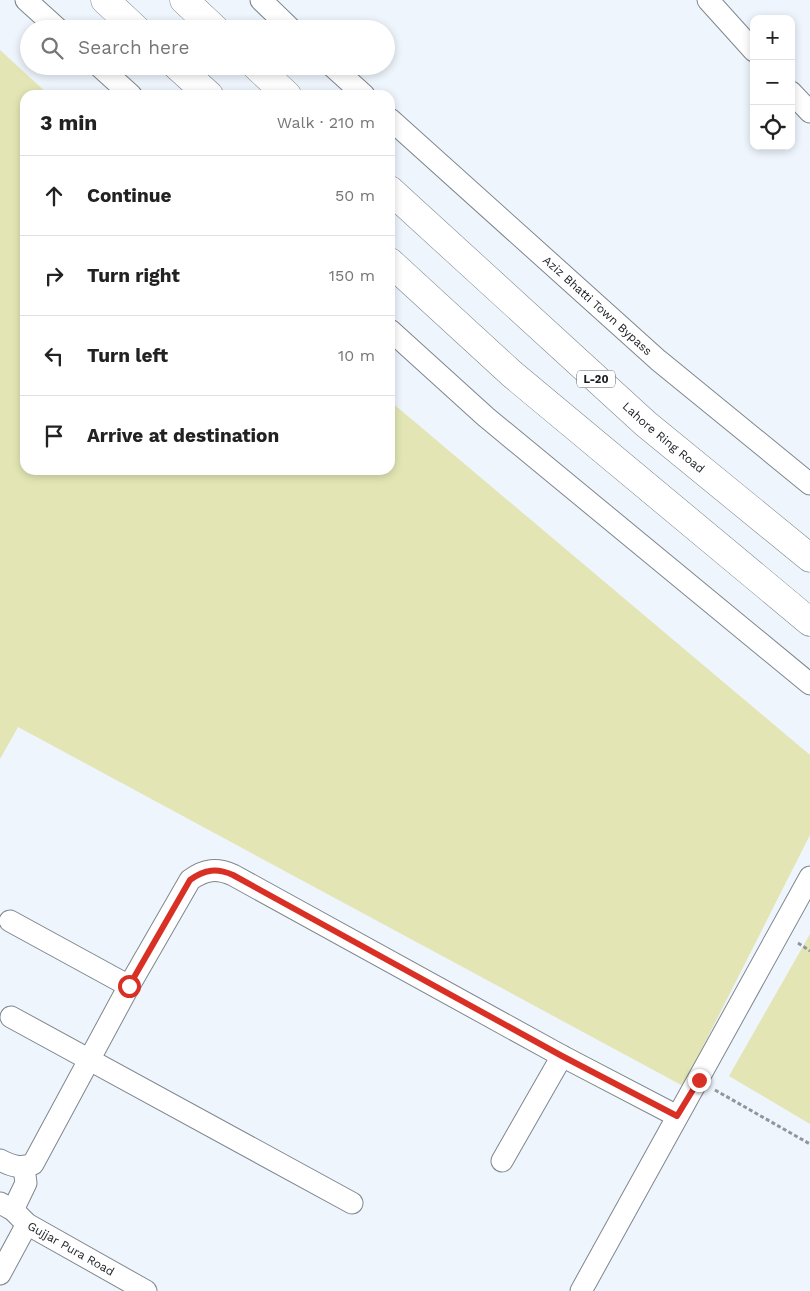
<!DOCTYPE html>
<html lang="en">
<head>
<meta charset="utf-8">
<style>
	body { margin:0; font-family:"Work Sans",sans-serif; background:#f6f6f6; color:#222 }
	.controls { position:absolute; right:15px; top:15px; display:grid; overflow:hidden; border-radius:10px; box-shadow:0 2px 8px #0003 }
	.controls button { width:45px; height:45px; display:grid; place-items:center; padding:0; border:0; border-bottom:1px solid #e0e0e0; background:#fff; color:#222; font:25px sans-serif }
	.stop { position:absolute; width:15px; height:15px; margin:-11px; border:4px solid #d93025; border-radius:50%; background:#fff }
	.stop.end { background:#d93025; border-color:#fff; box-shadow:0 1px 5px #0008 }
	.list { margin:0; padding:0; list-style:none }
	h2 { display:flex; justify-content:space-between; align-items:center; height:65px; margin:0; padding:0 20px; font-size:21px }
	h2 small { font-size:16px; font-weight:400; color:#767676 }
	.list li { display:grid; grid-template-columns:32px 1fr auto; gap:15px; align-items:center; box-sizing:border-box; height:80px; padding:0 20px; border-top:1px solid #e0e0e0 }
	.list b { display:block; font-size:19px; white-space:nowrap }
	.list em { font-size:16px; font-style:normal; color:#767676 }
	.icon { flex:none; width:28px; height:28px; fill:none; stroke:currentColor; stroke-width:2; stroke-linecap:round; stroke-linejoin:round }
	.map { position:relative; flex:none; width:810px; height:1291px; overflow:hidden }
	.search { position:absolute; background:#fff; box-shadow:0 2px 8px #0003; left:20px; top:20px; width:375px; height:55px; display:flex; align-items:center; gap:12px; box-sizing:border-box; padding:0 18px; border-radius:28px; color:#767676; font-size:19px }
	.panel { position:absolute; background:#fff; box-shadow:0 2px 8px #0003; left:20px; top:90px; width:375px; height:385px; border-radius:15px }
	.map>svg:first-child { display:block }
</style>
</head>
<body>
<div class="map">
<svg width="810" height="1291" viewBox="0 0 810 1291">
	<rect width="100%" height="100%" fill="#eef5fd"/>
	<path fill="#e3e6b4" d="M 0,50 L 49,95 L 25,95 L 25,470 L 390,470 L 390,401 L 810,755 L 810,835 L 683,1086 L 18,727 L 0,759 Z
		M 810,934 L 810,1124 L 729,1076 Z"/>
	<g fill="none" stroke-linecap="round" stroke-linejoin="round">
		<g stroke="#7f868f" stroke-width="23">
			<g id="minor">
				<path d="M 26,0 L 58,29"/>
				<path d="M 261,0 L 291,29"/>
				<path d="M 708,0 L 754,51"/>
				<path d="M 99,66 L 131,95"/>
				<path d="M 332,66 L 364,95"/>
				<path d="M 791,92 L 810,112"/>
				<path id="s1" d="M 390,119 L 658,360 L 810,484"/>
				<path d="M 390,330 L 486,417 L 810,684"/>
				<path d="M 10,921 L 129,986"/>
				<path d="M 11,1017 L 352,1203"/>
				<path d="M 0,1160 C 12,1166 20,1169 33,1164 L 129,986 L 190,880 C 205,869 217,868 233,875 L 562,1056 L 677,1116"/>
				<path d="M 502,1161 L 562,1056"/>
				<path id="s2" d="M 0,1203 L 13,1210 L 27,1224 L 146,1291"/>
				<path d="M 13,1210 L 26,1183 L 24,1168"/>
				<path d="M 0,1274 L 27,1224"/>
				<path d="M 581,1291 L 810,877"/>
			</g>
		</g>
		<g stroke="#7f868f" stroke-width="29">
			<g id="highway">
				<path d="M 105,0 L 136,29"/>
				<path d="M 184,0 L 215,29"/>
				<path d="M 177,66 L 209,95"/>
				<path d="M 256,66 L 287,95"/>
				<path id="s3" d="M 390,190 L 646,424 L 810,558"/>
				<path d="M 390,262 L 512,374 L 810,622"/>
			</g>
		</g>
		<path stroke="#90969c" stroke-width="3" stroke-dasharray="4 2.5" stroke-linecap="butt" d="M 798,943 L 810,951
			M 715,1090 L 810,1144"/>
		<use href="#minor" stroke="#fff" stroke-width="21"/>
		<use href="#highway" stroke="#fff" stroke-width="28"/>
	</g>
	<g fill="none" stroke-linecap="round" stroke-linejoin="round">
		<path stroke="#d93025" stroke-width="6" d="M 129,986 L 190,880 C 205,869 217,868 233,875 L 562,1056 L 677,1116 L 699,1080"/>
	</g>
	<g text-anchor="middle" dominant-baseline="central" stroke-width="4.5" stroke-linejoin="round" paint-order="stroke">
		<rect fill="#fff" stroke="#5f6164" stroke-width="1" x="577" y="370.5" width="38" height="17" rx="4"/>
		<g font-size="11" font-weight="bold" fill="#1a1d21">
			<text x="596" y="379">L-20</text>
		</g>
		<g font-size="12" fill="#1a1d21" stroke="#fff">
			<text stroke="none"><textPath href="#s1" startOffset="279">Aziz Bhatti Town Bypass</textPath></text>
			<text stroke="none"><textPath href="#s3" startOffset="369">Lahore Ring Road</textPath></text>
			<text stroke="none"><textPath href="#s2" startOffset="85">Gujjar Pura Road</textPath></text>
		</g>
	</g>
</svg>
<div class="controls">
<button>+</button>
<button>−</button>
<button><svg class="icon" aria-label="locate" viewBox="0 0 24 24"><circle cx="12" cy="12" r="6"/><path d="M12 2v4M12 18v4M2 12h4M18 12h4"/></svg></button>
</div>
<div class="stop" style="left:129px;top:986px"></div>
<div class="stop end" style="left:699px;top:1080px"></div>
<div class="search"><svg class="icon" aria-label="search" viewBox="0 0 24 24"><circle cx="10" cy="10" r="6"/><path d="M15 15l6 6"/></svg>Search here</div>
<section class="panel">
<h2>3 min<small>Walk · 210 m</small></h2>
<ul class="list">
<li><svg class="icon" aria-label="ahead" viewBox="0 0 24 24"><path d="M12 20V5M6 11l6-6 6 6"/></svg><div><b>Continue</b></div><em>50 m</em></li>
<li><svg class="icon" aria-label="right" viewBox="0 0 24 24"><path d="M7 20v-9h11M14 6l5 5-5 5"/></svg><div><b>Turn right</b></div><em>150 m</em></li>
<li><svg class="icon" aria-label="left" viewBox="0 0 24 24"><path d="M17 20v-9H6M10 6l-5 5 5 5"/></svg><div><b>Turn left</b></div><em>10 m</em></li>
<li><svg class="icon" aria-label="arrive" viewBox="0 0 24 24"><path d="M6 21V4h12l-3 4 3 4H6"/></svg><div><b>Arrive at destination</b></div></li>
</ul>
</section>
</div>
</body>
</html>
